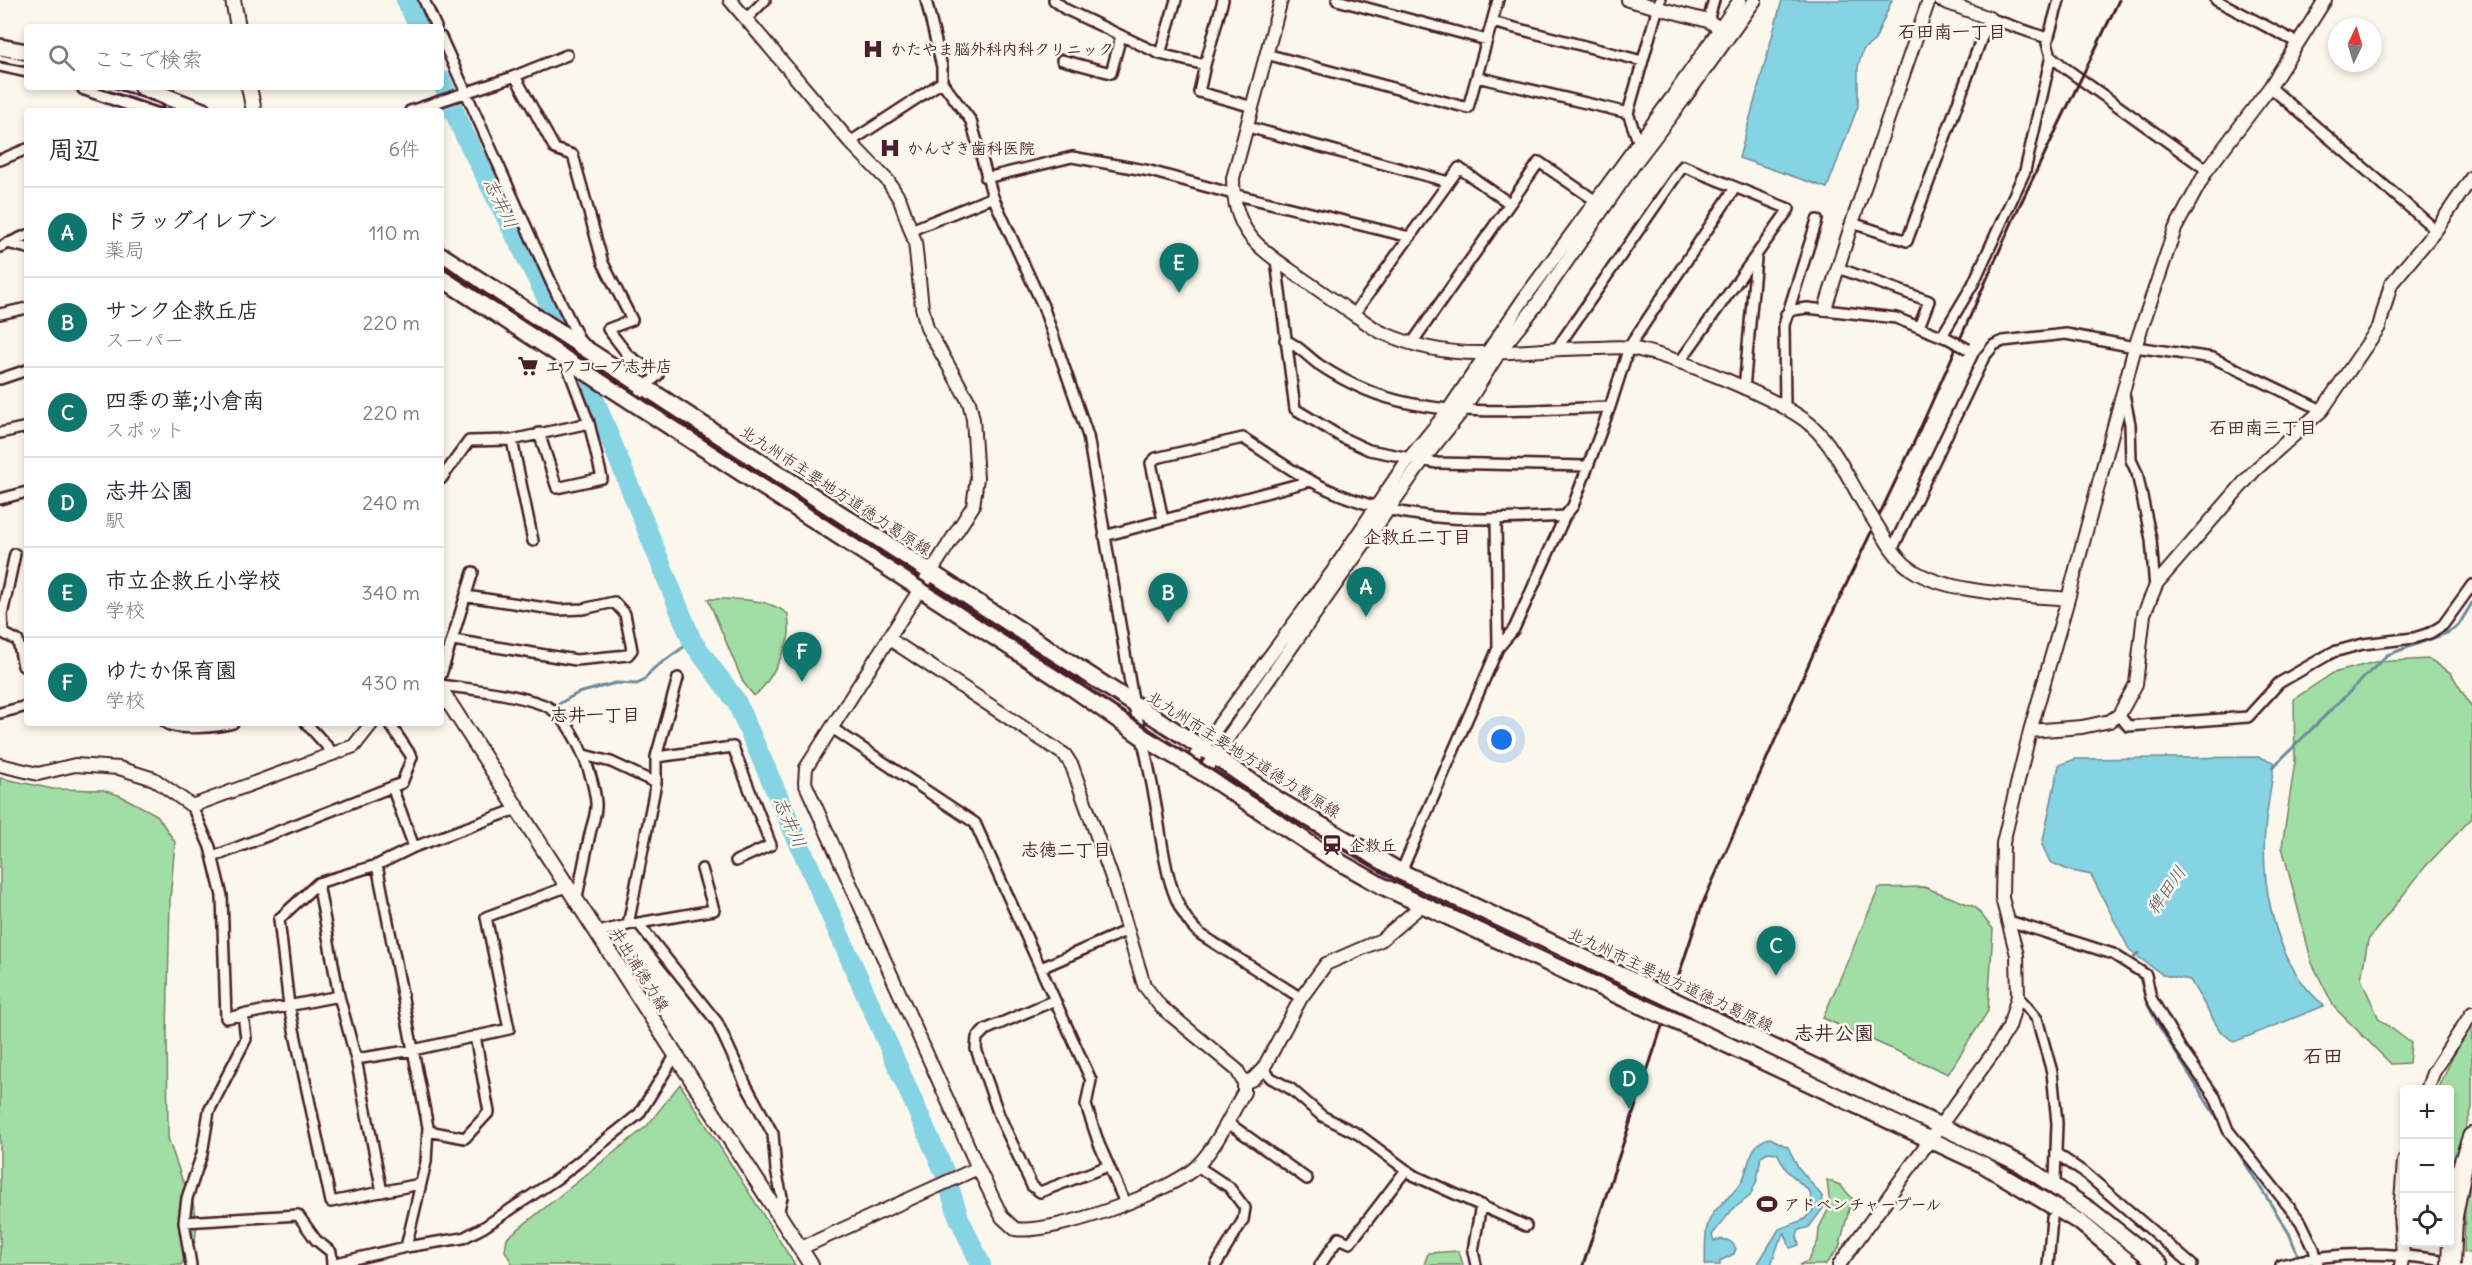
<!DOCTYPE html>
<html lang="ja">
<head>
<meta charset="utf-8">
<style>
	body { margin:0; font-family:Delius,"Klee One",sans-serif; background:#f2f2f3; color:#2b2b33 }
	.controls { position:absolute; right:18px; bottom:18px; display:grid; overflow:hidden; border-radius:6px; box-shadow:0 3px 9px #0003 }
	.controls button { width:54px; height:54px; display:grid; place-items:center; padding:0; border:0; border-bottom:2px solid #e1e1e2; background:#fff; color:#2b2b33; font:30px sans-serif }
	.compass { position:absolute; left:2328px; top:18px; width:54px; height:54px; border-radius:50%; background:#fff; box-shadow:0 3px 9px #0003; rotate:4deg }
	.you { position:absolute; left:1502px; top:740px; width:21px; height:21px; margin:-15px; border:4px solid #fff; border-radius:50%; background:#1a73e8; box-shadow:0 0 0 9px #1a73e833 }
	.badge { display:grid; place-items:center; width:39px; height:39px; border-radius:50%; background:#0f766e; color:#fff; font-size:20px; font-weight:700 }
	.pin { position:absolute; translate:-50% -50px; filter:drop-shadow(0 2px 3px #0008) }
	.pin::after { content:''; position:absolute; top:32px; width:21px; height:18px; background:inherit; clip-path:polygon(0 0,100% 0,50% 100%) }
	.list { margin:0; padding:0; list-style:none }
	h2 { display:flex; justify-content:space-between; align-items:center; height:78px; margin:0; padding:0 24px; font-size:26px }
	h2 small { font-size:20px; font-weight:400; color:#7c7c81 }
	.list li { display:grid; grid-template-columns:39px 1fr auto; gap:18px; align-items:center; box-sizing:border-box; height:90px; padding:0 24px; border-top:2px solid #e1e1e2 }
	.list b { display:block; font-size:22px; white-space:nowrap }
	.list p { margin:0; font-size:20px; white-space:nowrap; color:#7c7c81 }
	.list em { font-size:20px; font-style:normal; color:#7c7c81 }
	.icon { flex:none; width:33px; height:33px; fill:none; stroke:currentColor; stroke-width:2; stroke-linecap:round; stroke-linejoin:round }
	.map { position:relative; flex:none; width:2472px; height:1265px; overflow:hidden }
	.search { position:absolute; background:#fff; box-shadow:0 3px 9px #0003; left:24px; top:24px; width:420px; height:66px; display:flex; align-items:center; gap:15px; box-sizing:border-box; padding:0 21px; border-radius:6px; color:#7c7c81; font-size:22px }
	.panel { position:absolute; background:#fff; box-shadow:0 3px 9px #0003; left:24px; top:108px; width:420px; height:618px; border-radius:6px }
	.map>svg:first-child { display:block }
</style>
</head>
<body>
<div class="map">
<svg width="2472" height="1265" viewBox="0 0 2472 1265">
	<rect width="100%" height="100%" fill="#fbf7ec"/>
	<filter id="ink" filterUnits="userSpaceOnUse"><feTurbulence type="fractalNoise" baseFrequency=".0167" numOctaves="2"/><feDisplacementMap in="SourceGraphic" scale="12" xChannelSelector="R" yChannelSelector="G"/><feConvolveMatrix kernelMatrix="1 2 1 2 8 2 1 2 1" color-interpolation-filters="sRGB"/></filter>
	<g filter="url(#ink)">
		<path fill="#a1dea5" stroke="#767e68" stroke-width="1.5" d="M 708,599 C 736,599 765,597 788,614 C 788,620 790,628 789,634 C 786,651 768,686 754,696 L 743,682 Z
			M 2429,659 L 2451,673 L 2472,708 L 2472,818 L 2425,867 L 2368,940 L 2361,979 L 2379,1019 L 2411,1043 L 2409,1063 L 2391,1064 L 2334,1007 L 2312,963 L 2282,847 L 2295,762 L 2294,699 L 2333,673 L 2375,662 Z
			M 0,778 L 53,789 L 103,790 L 121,796 L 157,815 L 175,842 L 170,900 L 167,1032 L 168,1138 L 182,1179 L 192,1197 L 197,1224 L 195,1241 L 181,1265 L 0,1265 Z
			M 1924,887 L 1975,907 L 1993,929 L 1988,1011 L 1948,1074 L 1823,1018 L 1879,888 Z
			M 2472,1025 L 2472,1108 L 2454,1165 L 2450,1196 L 2450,1090 L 2438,1090 L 2453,1056 Z
			M 680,1084 L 795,1265 L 513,1265 L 505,1251 L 507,1238 L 647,1126 Z
			M 2472,1177 L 2472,1254 L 2464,1252 L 2465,1207 Z
			M 1827,1180 L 1840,1185 L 1852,1198 L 1839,1248 L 1825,1265 L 1799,1265 L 1808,1261 L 1818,1241 L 1819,1228 L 1830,1206 Z
			M 1459,1251 L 1463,1265 L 1424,1265 L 1428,1253 Z"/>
		<path fill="#85d3e3" stroke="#6d8b99" stroke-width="1.5" d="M 1782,0 L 1892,0 L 1875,40 L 1863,50 L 1858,67 L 1858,106 L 1827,188 L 1739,158 Z
			M 2259,757 L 2274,762 C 2272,785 2267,807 2265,830 C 2261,880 2273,946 2305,986 C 2311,994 2318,1000 2324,1006 L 2234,1042 L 2220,1031 L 2190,980 L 2163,975 L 2130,951 L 2091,875 L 2068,870 L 2050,862 L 2042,845 L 2059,765 L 2075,759 Z
			M 1770,1138 L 1788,1147 L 1798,1167 L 1822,1196 L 1824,1207 L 1809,1227 L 1799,1230 L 1797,1236 L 1799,1245 L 1790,1248 L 1785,1233 L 1779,1242 L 1771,1265 L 1757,1265 L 1779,1229 L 1803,1220 L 1813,1211 L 1810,1192 L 1787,1171 L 1777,1153 L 1768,1152 L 1761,1156 L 1757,1180 L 1750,1196 L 1732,1210 L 1712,1235 L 1714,1241 C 1724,1238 1732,1239 1736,1249 L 1734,1254 L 1720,1261 L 1720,1265 L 1705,1265 C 1706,1252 1704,1235 1708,1223 C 1715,1205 1734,1196 1743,1179 C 1750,1163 1750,1142 1770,1138 Z"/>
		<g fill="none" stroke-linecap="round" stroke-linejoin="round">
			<path stroke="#6d8b99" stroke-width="3" d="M 555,706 L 578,693 L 616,683 L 637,684 L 643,681 L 653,669 L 692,641
				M 2272,768 L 2387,655 L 2447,633 L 2458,626 L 2472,603
				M 2136,966 L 2134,958 L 2138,953
				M 2138,972 L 2148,1005 L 2159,1026 L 2289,1233 L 2302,1265"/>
			<path stroke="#85d3e3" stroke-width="20" d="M 406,0 L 419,27
				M 441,80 L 464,134 L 561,326
				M 589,386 L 692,641 L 736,701 L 944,1171 L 959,1218 L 981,1265"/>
			<g stroke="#4a1f2b" stroke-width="14">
				<path id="minor" d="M 424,0 L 436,27
					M 926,0 L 942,67 L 942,82 L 971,121 L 993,197 L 1043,306 L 1088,436 L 1134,706 C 1143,737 1149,768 1155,800 C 1163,843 1165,903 1200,934 L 1301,998
					M 1054,0 L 1065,9 L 1160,54 L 1205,65 L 1223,0
					M 1337,0 L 1487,40
					M 2059,0 L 2047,43 L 2051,56 L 2065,68 L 2207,170
					M 2216,0 L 2298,43
					M 746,19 L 765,0
					M 1708,21 L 1714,0
					M 1492,22 L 1642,61
					M 441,37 L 551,282 L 582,345
					M 1160,54 L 1176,0
					M 1266,54 L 1468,108 L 1498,0
					M 1062,60 L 1111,73 L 1121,36
					M 1205,65 L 1199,92 L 1253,107
					M 515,76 L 555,149 L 573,155 L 603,263 L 632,320 L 608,329 L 628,355 L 658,375 L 645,387 L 634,402
					M 1477,77 L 1628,113
					M 2270,87 L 2436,230
					M 410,111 L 510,78 L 567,55
					M 1248,127 L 1449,182
					M 1638,141 L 1628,113 L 1660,0
					M 850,142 L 942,82
					M 0,160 L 27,149
					M 986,178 L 1072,157 L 1150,171 L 1233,194 L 1410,237
					M 1852,223 L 1907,241 L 1989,18 L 2047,38
					M 911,230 L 993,197
					M 7,243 L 27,248
					M 0,247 L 27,235
					M 1276,260 L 1295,409 L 1343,438 L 1369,450 L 1410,458 L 1437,463 L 1587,466
					M 1838,268 L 1929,301 L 1919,327
					M 0,314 L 27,308
					M 1354,314 L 1459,168 L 1509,203
					M 1786,314 L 1793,310 L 1807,308 L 1896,318 L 1946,338
					M 1942,336 L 1973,284 L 2025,171 L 2051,56
					M 1285,340 C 1298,345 1307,356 1318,364 C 1333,374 1349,383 1366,390 C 1440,421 1531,409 1610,407
					M 1412,343 L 1539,162 L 1596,201
					M 1557,348 L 1683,166 L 1789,209 L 1679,363
					M 0,379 L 27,370
					M 1744,389 L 1756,258
					M 2124,394 L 2130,424 L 2131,460 L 2137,473 L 2151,539 L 2155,589
					M 1785,408 L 1784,325 L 1817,220
					M 0,433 L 27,427
					M 539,433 L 557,488 L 602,478 L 589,423
					M 512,440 L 533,541
					M 441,479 L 469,441 L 512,440 L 589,423 L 565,360
					M 0,499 L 27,492
					M 1163,520 L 1151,463 L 1156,458 L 1243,438 C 1265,452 1287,468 1309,480 C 1392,525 1474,521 1565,516
					M 1496,520 L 1498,648
					M 1104,536 L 1310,481
					M 1892,550 L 1984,357 L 1994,345 L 2003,341 L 2066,334 L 2135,347 L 2213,358 L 2322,410
					M 15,554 L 2,615 L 3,633 L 18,641 L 23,666 L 27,665
					M 453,640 L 576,660 L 628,655 L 632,650 L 625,614 L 614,602 L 583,609 L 559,610 L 466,596
					M 441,675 L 473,572
					M 441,685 C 475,690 512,693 544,705 C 572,716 594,775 596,803 C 597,814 592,824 590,834 C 585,856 581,879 576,901
					M 0,713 L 27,706
					M 2119,715 L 2128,726 L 2248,717 L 2279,683 L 2333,652 L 2363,644 L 2414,638 L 2430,633 L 2443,625 L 2472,585
					M 166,723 C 175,731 220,727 233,723
					M 306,723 L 334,754
					M 832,728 L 975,823 L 1091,1080 L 1086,1105 L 1099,1144 L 1125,1203
					M 584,755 L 611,762 L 656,783 L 628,925 L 598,932
					M 656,757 L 733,747 L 771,845 L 736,861
					M 656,783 L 656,757 L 678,678
					M 392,787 L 414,847
					M 192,806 L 210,847 L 222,896 L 226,1018 L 339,996
					M 213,857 L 402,783 L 412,757 L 389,723
					M 377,865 L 428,1127 L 426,1162 L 406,1247
					M 1401,872 L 1498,648 L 1514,629 L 1565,516 L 1573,506 L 1610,407 L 1629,347 L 1735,188
					M 318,883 L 339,996 L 356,1059 L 382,1192
					M 2009,921 L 2113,954 L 2146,975 L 2151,998 L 2181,1049 L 2215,1097 L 2228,1130 L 2301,1222 L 2314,1249 L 2318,1265
					M 638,923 L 717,1022 L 746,1085 L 773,1134 L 776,1170 L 782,1197 L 778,1214
					M 633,924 L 714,910 L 702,869
					M 1041,968 L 1128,930
					M 2018,996 L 2037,1019 L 2052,1072 L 2057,1123 L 2055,1180
					M 1055,1000 L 985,1030 L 977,1038 L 976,1049 L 999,1115 L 1032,1186 L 1040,1192 L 1108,1166
					M 356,1059 L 413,1050 L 509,1029 L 486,917 L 566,887
					M 1263,1069 L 1271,1078 L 1291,1089 L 1322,1116 L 1358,1134 L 1413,1175 L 1526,1226
					M 1227,1122 L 1307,1179
					M 428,1131 L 465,1138 L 489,1112 L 475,1036
					M 2057,1154 L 2086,1174 L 2192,1265
					M 1197,1166 L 1229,1187 L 1245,1208 L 1243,1220 L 1216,1265
					M 420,1184 L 331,1202 L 289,1006 L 279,919 L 318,883 L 377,865 L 414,847 L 517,809
					M 184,1222 L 298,1215 L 316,1240 L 331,1252 L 332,1264 L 406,1247 L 463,1238 L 484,1227 L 558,1178 L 639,1114 L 675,1056
					M 191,1265 L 184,1222 L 187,1198 L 202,1154 L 209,1111 L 246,1039 L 243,1014
					M 1320,1265 L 1339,1238 L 1350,1243 L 1406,1170
					M 1476,1265 L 1473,1251 L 1481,1205
					M 2048,1265 L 2052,1218
					M 2281,1265 C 2332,1251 2387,1252 2440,1260"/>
			</g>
			<g stroke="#4a1f2b" stroke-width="16">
				<path id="tertiary" d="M 730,0 L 850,142 L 888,181 L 900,200 L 915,242 L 922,307 L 927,328 L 969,402 L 973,419 L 977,478 L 973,506 L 806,768 L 805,783 L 978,1168 L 1002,1217 L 1015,1229 C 1052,1235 1171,1192 1197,1166 C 1217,1146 1230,1116 1244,1092 L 1244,1083 L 1237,1070 L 1160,1006 L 1144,985 L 1112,878 L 1072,766 L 1065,755 L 888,638
					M 1281,0 L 1233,178 C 1233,233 1259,248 1300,277 C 1319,290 1338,303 1356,316 C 1365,321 1373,329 1383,333 C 1415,347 1450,354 1485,353 C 1522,352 1560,348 1598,348 C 1608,348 1620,346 1630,348 C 1671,355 1782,399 1812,426 C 1835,447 1849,480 1865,506
					M 1628,0 L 1708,21 L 1725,31
					M 1940,0 L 1989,18
					M 1825,309 L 1852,223 L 1929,0
					M 1884,537 C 1891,549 1899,561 1911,569 C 1946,594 2025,595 2068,599
					M 2030,731 L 2082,727 L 2110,721 L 2119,715 L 2136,684 L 2144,614 L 2157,583 L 2254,471 L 2322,410 L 2379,327 L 2391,284 L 2436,230 L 2472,177
					M 0,765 L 38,774 L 75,765 L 119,768 L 154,779 L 192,806 L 354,746 L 372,723
					M 1189,765 L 1333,571 L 1407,461 L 1447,412 L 1523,300 L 1673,96 L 1740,0
					M 1203,773 L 1423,460 L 1463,410 L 1500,351 L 1535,307 L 1635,163 L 1683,100 L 1755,0
					M 1244,1083 L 1253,1079 L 1263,1069 L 1301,998 L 1326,964 L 1381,940 L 1422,905
					M 2427,1090 L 2433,1073 L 2472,1013
					M 801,1248 L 978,1168
					M 1839,1265 L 1993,1053 L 2009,1027 L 2018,996 L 2017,955 L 2002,898 L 2003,843 L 2030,731 L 2068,599 L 2135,347 L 2175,229 L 2207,170 L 2270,87 L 2325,0
					M 2401,1265 L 2403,1254 L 2400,1215 L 2404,1161"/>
			</g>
			<g stroke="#4a1f2b" stroke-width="18">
				<path id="secondary" d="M 233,0 L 238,27
					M 249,87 L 254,111
					M 441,690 L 811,1265"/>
			</g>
			<g stroke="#4a1f2b" stroke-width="20">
				<path id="primary" d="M 0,47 L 27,52
					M 0,63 L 27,69
					M 85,87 L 155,111
					M 142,87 L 203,111
					M 441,255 L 1216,757 L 1278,800 L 1401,872 L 1625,977
					M 441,278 L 1070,686 L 1144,738 L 1203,773 L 1327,855 L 1384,887 L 1619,996
					M 1709,1017 L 2021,1164 L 2090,1210 L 2160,1265
					M 1702,1033 L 1984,1165 L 2081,1223 L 2132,1265"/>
			</g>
			<g stroke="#4a1f2b" stroke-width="22">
				<path id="motorway" d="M 2453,1216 L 2463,1164 L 2472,1137"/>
			</g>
			<use href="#minor" stroke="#fbf7ec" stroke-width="9"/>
			<use href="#tertiary" stroke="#fbf7ec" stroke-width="12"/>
			<use href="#secondary" stroke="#fbf7ec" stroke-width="14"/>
			<use href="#primary" stroke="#fbf7ec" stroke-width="15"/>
			<use href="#motorway" stroke="#fbf7ec" stroke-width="18"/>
			<path stroke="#4a1f2b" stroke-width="3" d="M 0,62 L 27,67
				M 96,87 L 168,111
				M 441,263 L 563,347 L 1241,789 L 1409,888 L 1511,936
				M 1583,1265 L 1702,905 L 1814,652 L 1915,440 L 2018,209 L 2119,0"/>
			<g stroke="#4a1f2b" stroke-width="14" stroke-linecap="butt">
				<path id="minor-bridge" d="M 1947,338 L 1968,349"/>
			</g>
			<g stroke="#4a1f2b" stroke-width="16" stroke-linecap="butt">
				<path id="tertiary-bridge" d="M 1865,506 L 1884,537"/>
			</g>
			<g stroke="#4a1f2b" stroke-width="20" stroke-linecap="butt">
				<path id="primary-bridge" d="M 1625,977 L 1709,1017
					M 1619,996 L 1702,1033"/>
			</g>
			<g stroke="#4a1f2b" stroke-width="22" stroke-linecap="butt">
				<path id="motorway-bridge" d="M 2451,1265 L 2453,1216"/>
			</g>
			<use href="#minor-bridge" stroke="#fbf7ec" stroke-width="9"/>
			<use href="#tertiary-bridge" stroke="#fbf7ec" stroke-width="12"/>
			<use href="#primary-bridge" stroke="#fbf7ec" stroke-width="15"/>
			<use href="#motorway-bridge" stroke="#fbf7ec" stroke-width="18"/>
		</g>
	</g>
	<defs>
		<g id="hospital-bare" transform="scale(1.62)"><path d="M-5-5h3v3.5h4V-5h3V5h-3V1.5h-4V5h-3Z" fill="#4a1f2b" stroke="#fbf7ec" stroke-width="2.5" paint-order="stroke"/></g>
		<g id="supermarket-bare" transform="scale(1.62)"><path d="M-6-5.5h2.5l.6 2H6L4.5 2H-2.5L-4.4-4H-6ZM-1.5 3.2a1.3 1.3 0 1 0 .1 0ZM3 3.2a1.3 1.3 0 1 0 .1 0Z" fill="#4a1f2b" stroke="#fbf7ec" stroke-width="2.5" paint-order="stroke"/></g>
		<g id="station-bare" transform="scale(1.62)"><path d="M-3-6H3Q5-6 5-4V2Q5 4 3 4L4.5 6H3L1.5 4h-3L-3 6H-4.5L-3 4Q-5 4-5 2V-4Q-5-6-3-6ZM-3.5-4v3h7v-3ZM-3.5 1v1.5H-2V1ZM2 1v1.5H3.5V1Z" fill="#4a1f2b" stroke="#fbf7ec" stroke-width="2.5" paint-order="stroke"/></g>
		<g id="stadium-bare" transform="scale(1.62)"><path d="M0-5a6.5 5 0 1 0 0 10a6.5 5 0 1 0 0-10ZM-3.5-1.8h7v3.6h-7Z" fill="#4a1f2b" stroke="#fbf7ec" stroke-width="2.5" paint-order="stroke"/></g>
	</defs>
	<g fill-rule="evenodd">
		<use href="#hospital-bare" x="873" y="49"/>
		<use href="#hospital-bare" x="890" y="148"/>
		<use href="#supermarket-bare" x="528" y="366"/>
		<use href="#station-bare" x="1332" y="845"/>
		<use href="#stadium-bare" x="1767" y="1204"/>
	</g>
	<g text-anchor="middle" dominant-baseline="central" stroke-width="5" stroke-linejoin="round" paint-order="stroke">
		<g font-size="16" font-weight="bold" fill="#4a1f2b" stroke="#fbf7ec" text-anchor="start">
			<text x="890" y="49">かたやま脳外科内科クリニック</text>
			<text x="907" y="148">かんざき歯科医院</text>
			<text x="545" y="366">エフコープ志井店</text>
			<text x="1349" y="845">企救丘</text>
			<text x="1784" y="1204">アドベンチャープール</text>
		</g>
		<g font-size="16" fill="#4a1f2b" stroke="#fbf7ec">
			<text transform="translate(836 490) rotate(33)">北九州市主要地方道徳力葛原線</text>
			<text transform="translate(1244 754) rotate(32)">北九州市主要地方道徳力葛原線</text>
			<text transform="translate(640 969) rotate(58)">井出浦徳力線</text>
			<text transform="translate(1671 979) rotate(25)">北九州市主要地方道徳力葛原線</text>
		</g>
		<g font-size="18" font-weight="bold" fill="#4a1f2b" stroke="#fbf7ec">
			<text x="1952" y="31">石田南一丁目</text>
			<text x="2263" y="427">石田南三丁目</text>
			<text x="1417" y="536">企救丘二丁目</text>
			<text x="595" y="714">志井一丁目</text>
			<text x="1066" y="849">志徳二丁目</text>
		</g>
		<g font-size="18" font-style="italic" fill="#5c5562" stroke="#fbf7ec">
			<text transform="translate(501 203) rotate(64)">志井川</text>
			<text transform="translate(790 822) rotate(66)">志井川</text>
			<text transform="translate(2166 890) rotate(-55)">稗田川</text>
		</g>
		<g font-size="20" font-weight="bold" fill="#4a1f2b" stroke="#fbf7ec">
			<text x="1834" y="1032">志井公園</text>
			<text x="2323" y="1055">石田</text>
		</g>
	</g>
</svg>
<div class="controls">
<button>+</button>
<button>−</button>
<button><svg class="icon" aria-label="locate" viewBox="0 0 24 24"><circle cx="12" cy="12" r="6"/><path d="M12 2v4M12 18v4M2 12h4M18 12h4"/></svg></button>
</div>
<svg class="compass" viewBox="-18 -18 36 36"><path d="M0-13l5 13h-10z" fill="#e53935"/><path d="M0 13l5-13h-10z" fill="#7c7c81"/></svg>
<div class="you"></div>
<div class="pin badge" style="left:1366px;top:617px">A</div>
<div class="pin badge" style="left:1168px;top:623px">B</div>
<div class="pin badge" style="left:1776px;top:976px">C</div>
<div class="pin badge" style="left:1629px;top:1109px">D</div>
<div class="pin badge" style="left:1179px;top:293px">E</div>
<div class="pin badge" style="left:802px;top:682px">F</div>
<div class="search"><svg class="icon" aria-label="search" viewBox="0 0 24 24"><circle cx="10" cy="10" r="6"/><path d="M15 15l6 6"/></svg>ここで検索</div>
<section class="panel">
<h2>周辺<small>6件</small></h2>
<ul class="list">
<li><span class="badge">A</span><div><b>ドラッグイレブン</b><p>薬局</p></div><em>110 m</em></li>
<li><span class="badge">B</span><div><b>サンク企救丘店</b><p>スーパー</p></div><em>220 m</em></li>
<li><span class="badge">C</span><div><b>四季の華;小倉南</b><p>スポット</p></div><em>220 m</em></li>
<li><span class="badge">D</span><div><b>志井公園</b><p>駅</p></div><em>240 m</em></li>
<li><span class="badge">E</span><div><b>市立企救丘小学校</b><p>学校</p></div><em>340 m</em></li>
<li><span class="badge">F</span><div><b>ゆたか保育園</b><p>学校</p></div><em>430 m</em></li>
</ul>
</section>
</div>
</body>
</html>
